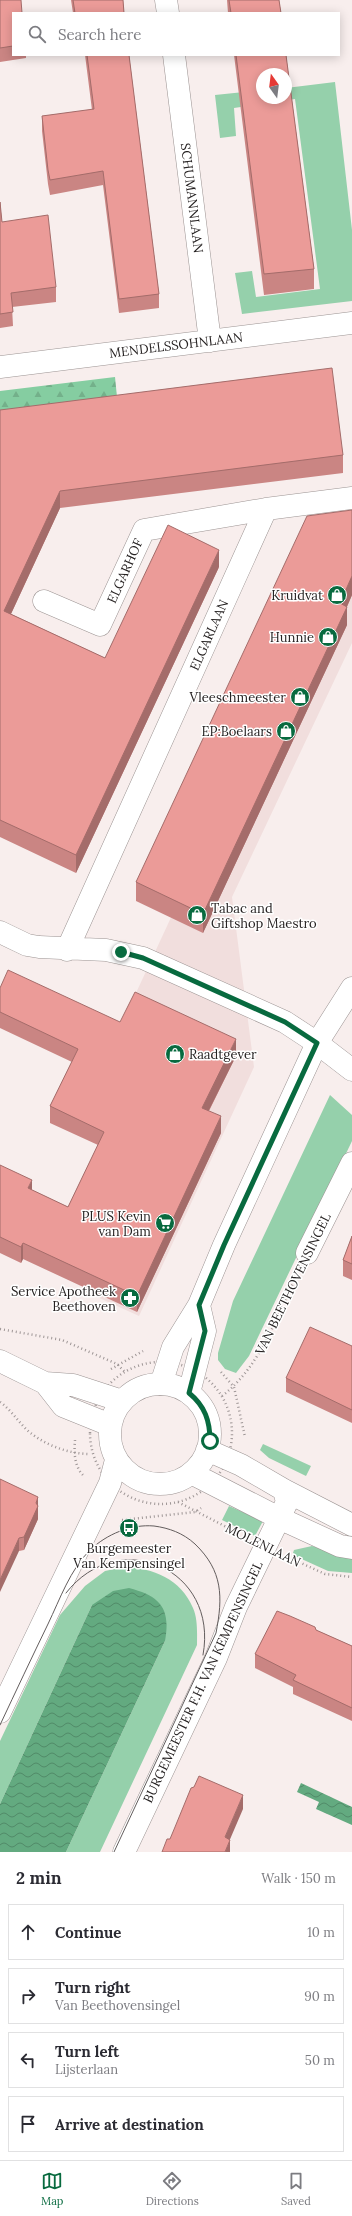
<!DOCTYPE html>
<html lang="en">
<head>
<meta charset="utf-8">
<style>
	body { margin:0; font-family:Lora,serif; background:#f2f2f3; color:#2b2b33 }
	.compass { position:absolute; left:256px; top:68px; width:36px; height:36px; border-radius:50%; background:#fff; box-shadow:0 2px 10px #0003; rotate:346deg }
	.stop { position:absolute; width:12px; height:12px; margin:-9px; border:3px solid #086a3f; border-radius:50%; background:#fff }
	.stop.end { background:#086a3f; border-color:#fff; box-shadow:0 1px 4px #0008 }
	.list { margin:0; padding:0; list-style:none }
	h2 { display:flex; justify-content:space-between; align-items:center; height:52px; margin:0; padding:0 16px; font-size:17px }
	h2 small { font-size:13px; font-weight:400; color:#7c7c81 }
	.list li { display:grid; grid-template-columns:26px 1fr auto; gap:12px; align-items:center; box-sizing:border-box; height:56px; margin:0 8px 8px; padding:0 8px; border:1px solid #e1e1e2; border-radius:0px }
	.list b { display:block; font-size:15px; white-space:nowrap }
	.list p { margin:0; font-size:13px; white-space:nowrap; color:#7c7c81 }
	.list em { font-size:13px; font-style:normal; color:#7c7c81 }
	.icon { flex:none; width:22px; height:22px; fill:none; stroke:currentColor; stroke-width:2; stroke-linecap:round; stroke-linejoin:round }
	.map { position:relative; flex:none; width:352px; height:1852px; overflow:hidden }
	.search { position:absolute; background:#fff; box-shadow:0 2px 10px #0003; left:12px; right:12px; top:12px; height:44px; display:flex; align-items:center; gap:10px; box-sizing:border-box; padding:0 14px; border-radius:0px; color:#7c7c81; font-size:15px }
	.sheet { height:308px; background:#fff }
	nav { display:flex; justify-content:space-around; align-items:center; box-sizing:border-box; height:56px; border-top:1px solid #e1e1e2; background:#fff; font-size:11px; color:#7c7c81 }
	nav a { display:grid; justify-items:center; gap:2px }
	nav .on { color:#086a3f }
	.map>svg:first-child { display:block }
</style>
</head>
<body>
<div class="map">
<svg width="352" height="1852" viewBox="0 0 352 1852">
	<defs>
		<pattern id="forest-firs" width="22" height="20" patternUnits="userSpaceOnUse"><rect width="22" height="20" fill="#85cda1"/><path d="M5 1l3.5 6h-7zM16 11l3.5 6h-7z" fill="#73b08a"/></pattern>
		<pattern id="water-waves" width="16" height="10" patternUnits="userSpaceOnUse"><rect width="16" height="10" fill="#63aa80"/><path d="M0 5q4-4 8 0t8 0" fill="none" stroke="#518a68"/></pattern>
	</defs>
	<rect width="100%" height="100%" fill="#f8eeed"/>
	<path fill="#f1dedd" d="M 352,557 L 352,643 L 232,897 L 254,1067 L 139,1316 L 84,1291 L 168,1108 L 97,1077 L 219,814 Z"/>
	<path fill="#95d0ab" d="M 335,82 L 352,230 L 352,301 L 242,314 L 235,273 L 252,271 L 256,297 L 320,289 L 295,99 L 234,108 L 236,136 L 220,138 L 215,95 L 262,90 L 262,98 L 286,98 L 286,88 Z
		M 330,1095 L 352,1115 L 352,1141 L 249,1356 L 236,1373 L 225,1369 L 218,1360 L 218,1353 L 233,1301 Z
		M 263,1444 L 311,1466 L 306,1476 L 269,1458 L 260,1450 Z
		M 229,1506 L 263,1521 L 255,1536 L 222,1520 Z
		M 312,1546 L 352,1558 L 352,1573 L 328,1571 L 295,1556 L 293,1553 L 294,1550 Z
		M 124,1567 C 153,1568 181,1579 193,1608 C 198,1619 197,1634 197,1645 L 100,1852 L 66,1852 L 165,1641 L 92,1605 L 0,1804 L 0,1741 L 60,1615 L 85,1586 L 105,1571 Z"/>
	<path fill="url(#forest-firs)" d="M 115,377 L 118,407 L 0,422 L 0,391 Z"/>
	<path fill="url(#water-waves)" d="M 129,1588 C 160,1596 171,1608 165,1641 L 66,1852 L 0,1852 L 0,1804 L 92,1605 L 113,1591 Z
		M 301,1783 L 352,1807 L 352,1825 L 316,1809 L 319,1802 L 297,1792 Z"/>
	<g fill="none" stroke-linecap="round" stroke-linejoin="round">
		<g stroke="#9c9493" stroke-width="23">
			<path id="street" d="M 166,0 L 168,13
				M 174,55 L 210,341
				M 0,367 L 352,323
				M 44,601 L 100,625 L 144,530 L 266,509
				M 0,932 L 27,945 L 39,947 L 106,950 L 143,958 L 285,1022 L 317,1043 L 352,1070
				M 67,950 L 266,509 L 352,498
				M 307,1253 L 352,1163
				M 161,1384 L 173,1347 L 199,1305 L 224,1245 L 317,1043 L 352,988
				M 189,1393 L 205,1331 L 199,1305"/>
		</g>
		<g stroke="#9c9493" stroke-width="23">
			<path id="secondary" d="M 0,1361 L 45,1383 L 73,1385 L 122,1401
				M 45,1383 L 63,1406 L 110,1425
				M110 1434a50 50 0 1 1 100 0a50 50 0 1 1-100 0Z
				M 207,1450 L 241,1465 L 284,1490 L 352,1525
				M 191,1473 L 279,1518 L 340,1546 L 352,1548
				M 0,1712 L 110,1483 L 116,1460
				M 124,1852 L 216,1658 L 236,1607 L 287,1502 L 284,1490"/>
		</g>
		<path stroke="#9e9696" stroke-width="2.5" stroke-dasharray="1 3" stroke-linecap="butt" d="M 0,1329 L 62,1340 L 117,1364 L 125,1372
			M90 1433a71 71 0 1 1 142 0a71 71 0 1 1-142 0Z
			M 111,1369 L 143,1351
			M 221,1372 L 234,1387 L 245,1437
			M 222,1396 C 260,1367 276,1318 296,1277
			M 0,1402 C 11,1410 17,1420 26,1429 C 42,1444 68,1454 90,1454
			M 75,1440 C 74,1452 74,1467 84,1476
			M 178,1502 L 242,1535
			M 122,1520 L 195,1512 L 201,1508
			M 288,1557 L 325,1574 L 352,1577"/>
		<use href="#street" stroke="#fff" stroke-width="22"/>
		<use href="#secondary" stroke="#fff" stroke-width="22"/>
		<path stroke="#635d5d" stroke-width="1" d="M 66,1593 C 119,1525 219,1569 203,1655
			M 0,1725 C 16,1691 32,1657 48,1624 C 60,1599 70,1570 90,1550 C 107,1534 131,1524 154,1526 C 169,1528 183,1533 195,1544 C 223,1571 223,1597 216,1633 L 114,1852"/>
	</g>
	<path fill="#ca8583" d="M 0,0 L 13,13 L 13,55 L 26,55 L 26,58 L 0,62 Z
		M 71,0 L 123,0 L 124,13 L 73,13 Z
		M 227,0 L 279,0 L 281,13 L 228,13 Z
		M 85,55 L 129,55 L 159,294 L 159,308 L 119,313 L 103,185 L 50,195 L 48,184 L 42,131 L 42,116 L 92,110 Z
		M 234,55 L 286,55 L 314,269 L 314,289 L 264,295 Z
		M 0,202 L 2,222 L 56,287 L 56,302 L 12,307 L 13,326 L 0,328 Z
		M 0,410 L 343,455 L 343,473 L 60,508 L 11,614 L 105,658 L 219,567 L 76,873 L 0,837 Z
		M 352,510 L 352,595 L 347,607 L 347,625 L 203,933 L 136,901 L 136,882 Z
		M 0,988 L 236,1056 L 209,1111 L 221,1133 L 137,1312 L 23,1259 L 21,1263 L 0,1253 L 0,1165 L 32,1190 L 68,1207 L 98,1145 L 50,1123 L 50,1106 L 72,1062 L 0,1028 Z
		M 352,1236 L 352,1280 L 343,1276 L 343,1260 Z
		M 352,1346 L 352,1423 L 286,1392 L 286,1378 Z
		M 0,1479 L 38,1509 L 38,1519 L 24,1550 L 19,1551 Z
		M 316,1630 L 352,1646 L 352,1721 L 293,1694 L 293,1687 L 255,1668 L 255,1654 Z"/>
	<path fill="#a46c6a" d="M 60,491 L 60,508 L 4,629 L 4,611 Z
		M 219,550 L 219,567 L 76,873 L 76,855 Z
		M 352,576 L 352,595 L 340,622 L 340,603 Z
		M 347,607 L 347,625 L 203,933 L 203,914 Z
		M 236,1039 L 236,1056 L 202,1124 L 202,1108 Z
		M 221,1116 L 221,1133 L 137,1312 L 137,1296 Z
		M 32,1180 L 32,1196 L 28,1188 Z
		M 23,1243 L 23,1259 L 21,1263 L 21,1247 Z
		M 38,1497 L 38,1519 L 24,1550 L 24,1537 Z
		M 19,1538 L 19,1551 L 0,1592 L 0,1580 Z
		M 243,1795 L 243,1809 L 225,1851 L 225,1837 Z
		M 230,1840 L 230,1852 L 225,1852 Z"/>
	<path fill="#eb9b98" stroke="#a46c6a" fill-rule="evenodd" d="M 0,0 L 21,0 L 22,13 L 13,13 L 13,46 L 0,48 Z
		M 73,0 L 123,0 L 124,13 L 75,13 Z
		M 229,0 L 279,0 L 281,13 L 231,13 Z
		M 87,55 L 129,55 L 159,294 L 119,299 L 103,171 L 50,180 L 48,170 L 42,116 L 94,109 Z
		M 236,55 L 286,55 L 314,269 L 264,274 ZM 262,74 L 286,74 L 286,98 L 262,98 Z
		M 0,202 L 2,222 L 48,215 L 56,287 L 11,293 L 13,312 L 0,314 Z
		M 332,368 L 343,455 L 60,491 L 4,611 L 105,658 L 168,525 L 219,550 L 76,855 L 0,820 L 0,410 Z
		M 352,510 L 352,576 L 340,603 L 347,607 L 203,914 L 136,882 L 307,516 Z
		M 8,970 L 120,1022 L 135,992 L 236,1039 L 202,1108 L 221,1116 L 137,1296 L 23,1243 L 21,1247 L 0,1237 L 0,1165 L 32,1180 L 28,1188 L 68,1207 L 104,1132 L 50,1106 L 78,1049 L 0,1012 L 0,988 Z
		M 352,1236 L 352,1264 L 343,1260 Z
		M 310,1327 L 352,1346 L 352,1410 L 286,1378 Z
		M 0,1479 L 38,1497 L 36,1503 L 38,1506 L 34,1515 L 24,1537 L 19,1538 L 0,1580 Z
		M 277,1611 L 290,1616 L 315,1627 L 316,1630 L 352,1646 L 352,1708 L 293,1680 L 296,1675 L 255,1654 Z
		M 199,1776 L 243,1795 L 225,1837 L 230,1840 L 225,1852 L 162,1852 L 167,1839 L 170,1839 L 175,1827 L 191,1788 L 194,1787 Z"/>
	<g fill="none" stroke-linecap="round" stroke-linejoin="round">
		<path stroke="#086a3f" stroke-width="5" d="M 121,952 L 143,958 L 285,1022 L 317,1043 L 224,1245 L 199,1305 L 205,1331 L 189,1393 C 205,1406 210,1421 210,1441"/>
	</g>
	<defs>
		<g id="shop-disc" transform="scale(1)"><circle r="9.5" fill="#086a3f" stroke="#fff"/><path d="M-5-2.5h2.3a2.7 3.5 0 0 1 5.4 0H5L5.5 6h-11ZM-1.5-2.5h3a1.5 2.3 0 0 0-3 0Z" fill="#fff"/></g>
		<g id="supermarket-disc" transform="scale(1)"><circle r="9.5" fill="#086a3f" stroke="#fff"/><path d="M-6-5.5h2.5l.6 2H6L4.5 2H-2.5L-4.4-4H-6ZM-1.5 3.2a1.3 1.3 0 1 0 .1 0ZM3 3.2a1.3 1.3 0 1 0 .1 0Z" fill="#fff"/></g>
		<g id="pharmacy-disc" transform="scale(1)"><circle r="9.5" fill="#086a3f" stroke="#fff"/><path d="M-2-6h4v4h4v4h-4v4h-4v-4h-4v-4h4Z" fill="#fff"/></g>
		<g id="bus-disc" transform="scale(1)"><circle r="9.5" fill="#086a3f" stroke="#fff"/><path d="M-5-6H5V4H4V6H2V4H-2V6H-4V4H-5ZM-3.5-4V0h7V-4ZM-3.5 1.2v1.5H-2V1.2ZM2 1.2v1.5H3.5V1.2Z" fill="#fff"/></g>
	</defs>
	<g fill-rule="evenodd">
		<use href="#shop-disc" x="337" y="595"/>
		<use href="#shop-disc" x="328" y="637"/>
		<use href="#shop-disc" x="300" y="697"/>
		<use href="#shop-disc" x="286" y="731"/>
		<use href="#shop-disc" x="197" y="915"/>
		<use href="#shop-disc" x="175" y="1054"/>
		<use href="#supermarket-disc" x="165" y="1223"/>
		<use href="#pharmacy-disc" x="130" y="1298"/>
		<use href="#bus-disc" x="129" y="1528"/>
	</g>
	<g text-anchor="middle" dominant-baseline="central" stroke-width="3" stroke-linejoin="round" paint-order="stroke">
		<g font-size="13" fill="#262222" stroke="#fff">
			<text transform="translate(192 198) rotate(83)">SCHUMANNLAAN</text>
			<text transform="translate(176 345) rotate(-7)">MENDELSSOHNLAAN</text>
			<text transform="translate(125 571) rotate(-66)">ELGARHOF</text>
			<text transform="translate(209 635) rotate(-66)">ELGARLAAN</text>
			<text transform="translate(293 1284) rotate(-64)">VAN BEETHOVENSINGEL</text>
			<text transform="translate(263 1545) rotate(26)">MOLENLAAN</text>
			<text transform="translate(203 1682) rotate(-65)">BURGEMEESTER F.H. VAN KEMPENSINGEL</text>
		</g>
		<g font-size="13" fill="#262222" stroke="#fff" text-anchor="end">
			<text x="323" y="595">Kruidvat</text>
			<text x="314" y="637">Hunnie</text>
			<text x="286" y="697">Vleeschmeester</text>
			<text x="272" y="731">EP:Boelaars</text>
			<text x="211" y="908" text-anchor="start">Tabac and<tspan x="211" dy="15">Giftshop Maestro</tspan></text>
			<text x="189" y="1054" text-anchor="start">Raadtgever</text>
			<text x="151" y="1216">PLUS Kevin<tspan x="151" dy="15">van Dam</tspan></text>
			<text x="116" y="1291">Service Apotheek<tspan x="116" dy="15">Beethoven</tspan></text>
			<text x="129" y="1548" text-anchor="middle">Burgemeester<tspan x="129" dy="15">Van Kempensingel</tspan></text>
		</g>
	</g>
</svg>
<svg class="compass" viewBox="-18 -18 36 36"><path d="M0-13l5 13h-10z" fill="#e53935"/><path d="M0 13l5-13h-10z" fill="#7c7c81"/></svg>
<div class="stop" style="left:210px;top:1441px"></div>
<div class="stop end" style="left:121px;top:952px"></div>
<div class="search"><svg class="icon" aria-label="search" viewBox="0 0 24 24"><circle cx="10" cy="10" r="6"/><path d="M15 15l6 6"/></svg>Search here</div>
</div>
<section class="sheet">
<h2>2 min<small>Walk · 150 m</small></h2>
<ul class="list">
<li><svg class="icon" aria-label="ahead" viewBox="0 0 24 24"><path d="M12 20V5M6 11l6-6 6 6"/></svg><div><b>Continue</b></div><em>10 m</em></li>
<li><svg class="icon" aria-label="right" viewBox="0 0 24 24"><path d="M7 20v-9h11M14 6l5 5-5 5"/></svg><div><b>Turn right</b><p>Van Beethovensingel</p></div><em>90 m</em></li>
<li><svg class="icon" aria-label="left" viewBox="0 0 24 24"><path d="M17 20v-9H6M10 6l-5 5 5 5"/></svg><div><b>Turn left</b><p>Lijsterlaan</p></div><em>50 m</em></li>
<li><svg class="icon" aria-label="arrive" viewBox="0 0 24 24"><path d="M6 21V4h12l-3 4 3 4H6"/></svg><div><b>Arrive at destination</b></div></li>
</ul>
</section>
<nav>
<a class="on"><svg class="icon" aria-label="map" viewBox="0 0 24 24"><path d="M3 6l6-2 6 2 6-2v14l-6 2-6-2-6 2zM9 4v14M15 6v14"/></svg>Map</a>
<a><svg class="icon" aria-label="directions" viewBox="0 0 24 24"><path d="M12 3l9 9-9 9-9-9zM9 14v-3h6M13 9l2 2-2 2"/></svg>Directions</a>
<a><svg class="icon" aria-label="saved" viewBox="0 0 24 24"><path d="M7 4h10v16l-5-4-5 4z"/></svg>Saved</a>
</nav>
</body>
</html>
